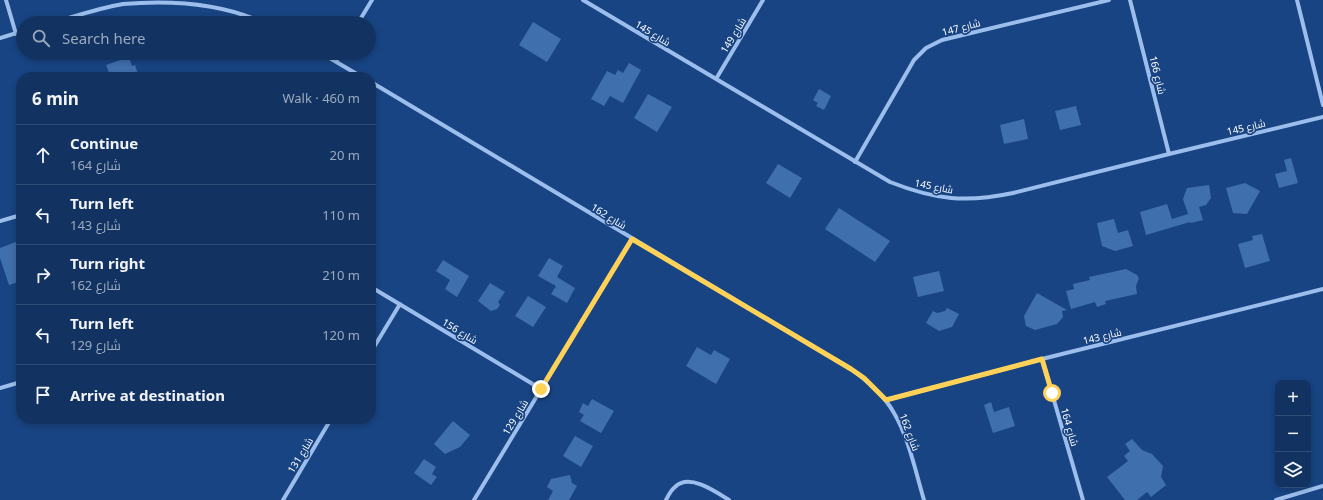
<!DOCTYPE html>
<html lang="en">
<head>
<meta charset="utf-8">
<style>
	body { margin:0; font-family:"Noto Sans",Cairo,sans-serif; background:#1f3f6b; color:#f1f3f6 }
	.controls { position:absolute; right:12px; bottom:12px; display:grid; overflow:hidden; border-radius:8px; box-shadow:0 2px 6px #0003 }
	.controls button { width:36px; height:36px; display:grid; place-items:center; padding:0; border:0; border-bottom:1px solid #314e77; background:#123362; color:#f1f3f6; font:20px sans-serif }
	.stop { position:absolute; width:12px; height:12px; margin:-9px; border:3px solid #ffd257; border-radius:50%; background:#fff }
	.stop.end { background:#ffd257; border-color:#fff; box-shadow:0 1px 4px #0008 }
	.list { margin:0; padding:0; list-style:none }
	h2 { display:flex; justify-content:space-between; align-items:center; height:52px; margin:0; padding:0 16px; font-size:17px }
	h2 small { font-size:13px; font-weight:400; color:#9caabe }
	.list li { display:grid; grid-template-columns:26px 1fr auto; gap:12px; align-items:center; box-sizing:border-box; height:60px; padding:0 16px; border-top:1px solid #314e77 }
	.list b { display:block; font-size:15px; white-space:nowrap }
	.list p { margin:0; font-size:13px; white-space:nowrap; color:#9caabe }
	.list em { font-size:13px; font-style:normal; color:#9caabe }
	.icon { flex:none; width:22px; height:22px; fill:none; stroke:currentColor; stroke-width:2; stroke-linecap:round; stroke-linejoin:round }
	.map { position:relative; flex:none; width:1323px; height:500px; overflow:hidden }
	.search { position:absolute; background:#123362; box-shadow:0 2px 6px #0003; left:16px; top:16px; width:360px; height:44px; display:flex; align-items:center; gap:10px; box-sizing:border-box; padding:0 14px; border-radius:22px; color:#9caabe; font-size:15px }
	.panel { position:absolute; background:#123362; box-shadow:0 2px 6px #0003; left:16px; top:72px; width:360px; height:352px; border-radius:16px }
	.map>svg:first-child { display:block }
</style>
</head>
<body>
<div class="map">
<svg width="1323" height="500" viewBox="0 0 1323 500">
	<rect width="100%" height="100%" fill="#184483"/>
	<path fill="#406fad" d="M 533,22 L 561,39 L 547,62 L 519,45 Z
		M 129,57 L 132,66 L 135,65 L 139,77 L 111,77 L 106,65 Z
		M 629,63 L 641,70 L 623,103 L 610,96 L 604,106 L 591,99 L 607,71 L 615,75 L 618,70 L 623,73 Z
		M 819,89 L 831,96 L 824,110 L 816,106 L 818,103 L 813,100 Z
		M 648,94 L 672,107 L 657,132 L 634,118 Z
		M 1076,106 L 1081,125 L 1060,130 L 1055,111 Z
		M 1024,119 L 1028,139 L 1004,144 L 1000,125 Z
		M 1291,158 L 1298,183 L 1279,188 L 1275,174 L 1287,171 L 1284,160 Z
		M 778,164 L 802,178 L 790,198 L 766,183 Z
		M 1245,183 L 1260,191 L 1247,214 L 1233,213 L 1226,188 Z
		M 1209,185 L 1211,198 L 1206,205 L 1199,207 L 1203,220 L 1191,223 L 1190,222 L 1146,235 L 1140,212 L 1167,204 L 1172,219 L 1188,214 L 1183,199 L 1187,188 Z
		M 839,208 L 890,241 L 875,262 L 825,229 Z
		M 1114,219 L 1118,233 L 1128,230 L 1133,246 L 1115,251 L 1102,246 L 1097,223 Z
		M 1262,234 L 1270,261 L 1245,268 L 1238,244 L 1253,240 L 1252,236 Z
		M 21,240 L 21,281 L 9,285 L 0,258 L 0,248 Z
		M 549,258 L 563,266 L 557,277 L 575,288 L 567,303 L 551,294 L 556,286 L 538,276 Z
		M 443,260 L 469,276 L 457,297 L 445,289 L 450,280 L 436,271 Z
		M 1126,269 L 1137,275 L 1139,278 L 1136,286 L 1137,294 L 1105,301 L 1106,304 L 1097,307 L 1095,302 L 1071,309 L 1066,291 L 1074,289 L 1073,284 L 1090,280 L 1089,277 Z
		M 939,271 L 944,291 L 918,297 L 913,277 Z
		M 490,283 L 505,292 L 498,302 L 500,305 L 497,309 L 491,311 L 478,301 Z
		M 1037,293 L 1067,310 L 1062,311 L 1063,317 L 1057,324 L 1035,330 L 1026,326 L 1024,316 Z
		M 528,296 L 546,307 L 533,327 L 515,316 Z
		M 947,308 L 959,314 L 952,327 L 939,331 L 926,323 L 933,311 L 937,313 L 945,311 Z
		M 697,347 L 711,355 L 714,350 L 730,359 L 716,384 L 686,366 Z
		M 592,399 L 614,411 L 601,433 L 580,421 L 584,415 L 579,412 L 583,403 L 588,406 Z
		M 991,402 L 994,412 L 1009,407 L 1015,426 L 993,433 L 984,405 Z
		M 453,421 L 470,435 L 460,447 L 445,454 L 434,444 Z
		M 575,436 L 593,446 L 581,467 L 563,456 Z
		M 1132,439 L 1142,450 L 1152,454 L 1163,466 L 1161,477 L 1166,485 L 1151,497 L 1147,492 L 1137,500 L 1125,500 L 1107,477 L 1128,461 L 1124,456 L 1130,451 L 1125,444 Z
		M 424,459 L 436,467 L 432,474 L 437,477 L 431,485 L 414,473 Z
		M 570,475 L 572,483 L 577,486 L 569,500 L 548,500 L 553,491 L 547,487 L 551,479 Z"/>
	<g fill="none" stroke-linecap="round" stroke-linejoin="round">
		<path stroke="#9cbeec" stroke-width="4" d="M 6,0 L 16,34
			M 583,0 L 890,182 C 936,200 966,203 1013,193 L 1169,154 L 1323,117
			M 1130,0 L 1169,154
			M 1297,0 L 1323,105
			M 52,23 C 76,16 99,8 123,4 C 171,0 221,3 264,23
			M 358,23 L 372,0
			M 0,38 L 23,31
			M 321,53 L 362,77
			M 336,61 L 341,53
			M 716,79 L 763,0
			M 371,82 L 851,369 C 868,381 884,395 894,413 C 908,436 916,473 924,500
			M 855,162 L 914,60 L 926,48 L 942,40 L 1109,0
			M 0,221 L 21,215
			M 371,287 L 541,389
			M 371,352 L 400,304
			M 1042,359 L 1083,500
			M 0,388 L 21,382
			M 886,400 L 1042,359 L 1323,289
			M 283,500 L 331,419
			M 474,500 L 632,239
			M 666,500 C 668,496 671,490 675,487 C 689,473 715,491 729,500
			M 1276,500 L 1323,486"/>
	</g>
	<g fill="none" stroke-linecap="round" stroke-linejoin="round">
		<path stroke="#ffd257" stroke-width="5" d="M 541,389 L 632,239 L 851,369 L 864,378 L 886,400 L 1042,359 L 1052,393"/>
	</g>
	<g text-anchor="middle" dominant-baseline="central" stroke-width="3.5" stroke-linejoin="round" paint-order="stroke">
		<g font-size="10" fill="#fff" stroke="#184483">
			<text transform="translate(961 27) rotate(-15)">شارع 147</text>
			<text transform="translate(653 33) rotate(31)">شارع 145</text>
			<text transform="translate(733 35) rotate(-59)">شارع 149</text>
			<text transform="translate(1158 75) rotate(76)">شارع 166</text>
			<text transform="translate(1246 127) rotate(-13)">شارع 145</text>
			<text transform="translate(934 186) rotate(11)">شارع 145</text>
			<text transform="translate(609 216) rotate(31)">شارع 162</text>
			<text transform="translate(460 331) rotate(31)">شارع 156</text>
			<text transform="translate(1102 336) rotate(-14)">شارع 143</text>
			<text transform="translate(515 417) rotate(-59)">شارع 129</text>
			<text transform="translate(1070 427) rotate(74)">شارع 164</text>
			<text transform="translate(910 432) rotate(69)">شارع 162</text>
			<text transform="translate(300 455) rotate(-59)">شارع 131</text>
		</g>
	</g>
</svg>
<div class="controls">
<button>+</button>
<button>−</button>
<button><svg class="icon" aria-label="layers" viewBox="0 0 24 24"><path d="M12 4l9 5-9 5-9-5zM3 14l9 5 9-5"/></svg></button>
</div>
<div class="stop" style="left:1052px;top:393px"></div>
<div class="stop end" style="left:541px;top:389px"></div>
<div class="search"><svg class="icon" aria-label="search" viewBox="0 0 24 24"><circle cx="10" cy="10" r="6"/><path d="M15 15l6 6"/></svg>Search here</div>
<section class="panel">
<h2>6 min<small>Walk · 460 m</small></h2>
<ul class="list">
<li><svg class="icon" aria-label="ahead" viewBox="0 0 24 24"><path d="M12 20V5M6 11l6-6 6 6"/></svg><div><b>Continue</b><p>شارع 164</p></div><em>20 m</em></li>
<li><svg class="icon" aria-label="left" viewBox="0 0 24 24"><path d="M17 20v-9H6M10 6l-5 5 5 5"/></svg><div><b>Turn left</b><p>شارع 143</p></div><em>110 m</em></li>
<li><svg class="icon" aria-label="right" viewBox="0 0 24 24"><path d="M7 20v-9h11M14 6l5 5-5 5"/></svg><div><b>Turn right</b><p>شارع 162</p></div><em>210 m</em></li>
<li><svg class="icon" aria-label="left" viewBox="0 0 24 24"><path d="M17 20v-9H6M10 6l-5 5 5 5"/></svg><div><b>Turn left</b><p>شارع 129</p></div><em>120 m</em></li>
<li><svg class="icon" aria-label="arrive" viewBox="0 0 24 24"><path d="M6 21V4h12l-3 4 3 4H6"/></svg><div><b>Arrive at destination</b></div></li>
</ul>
</section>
</div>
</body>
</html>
